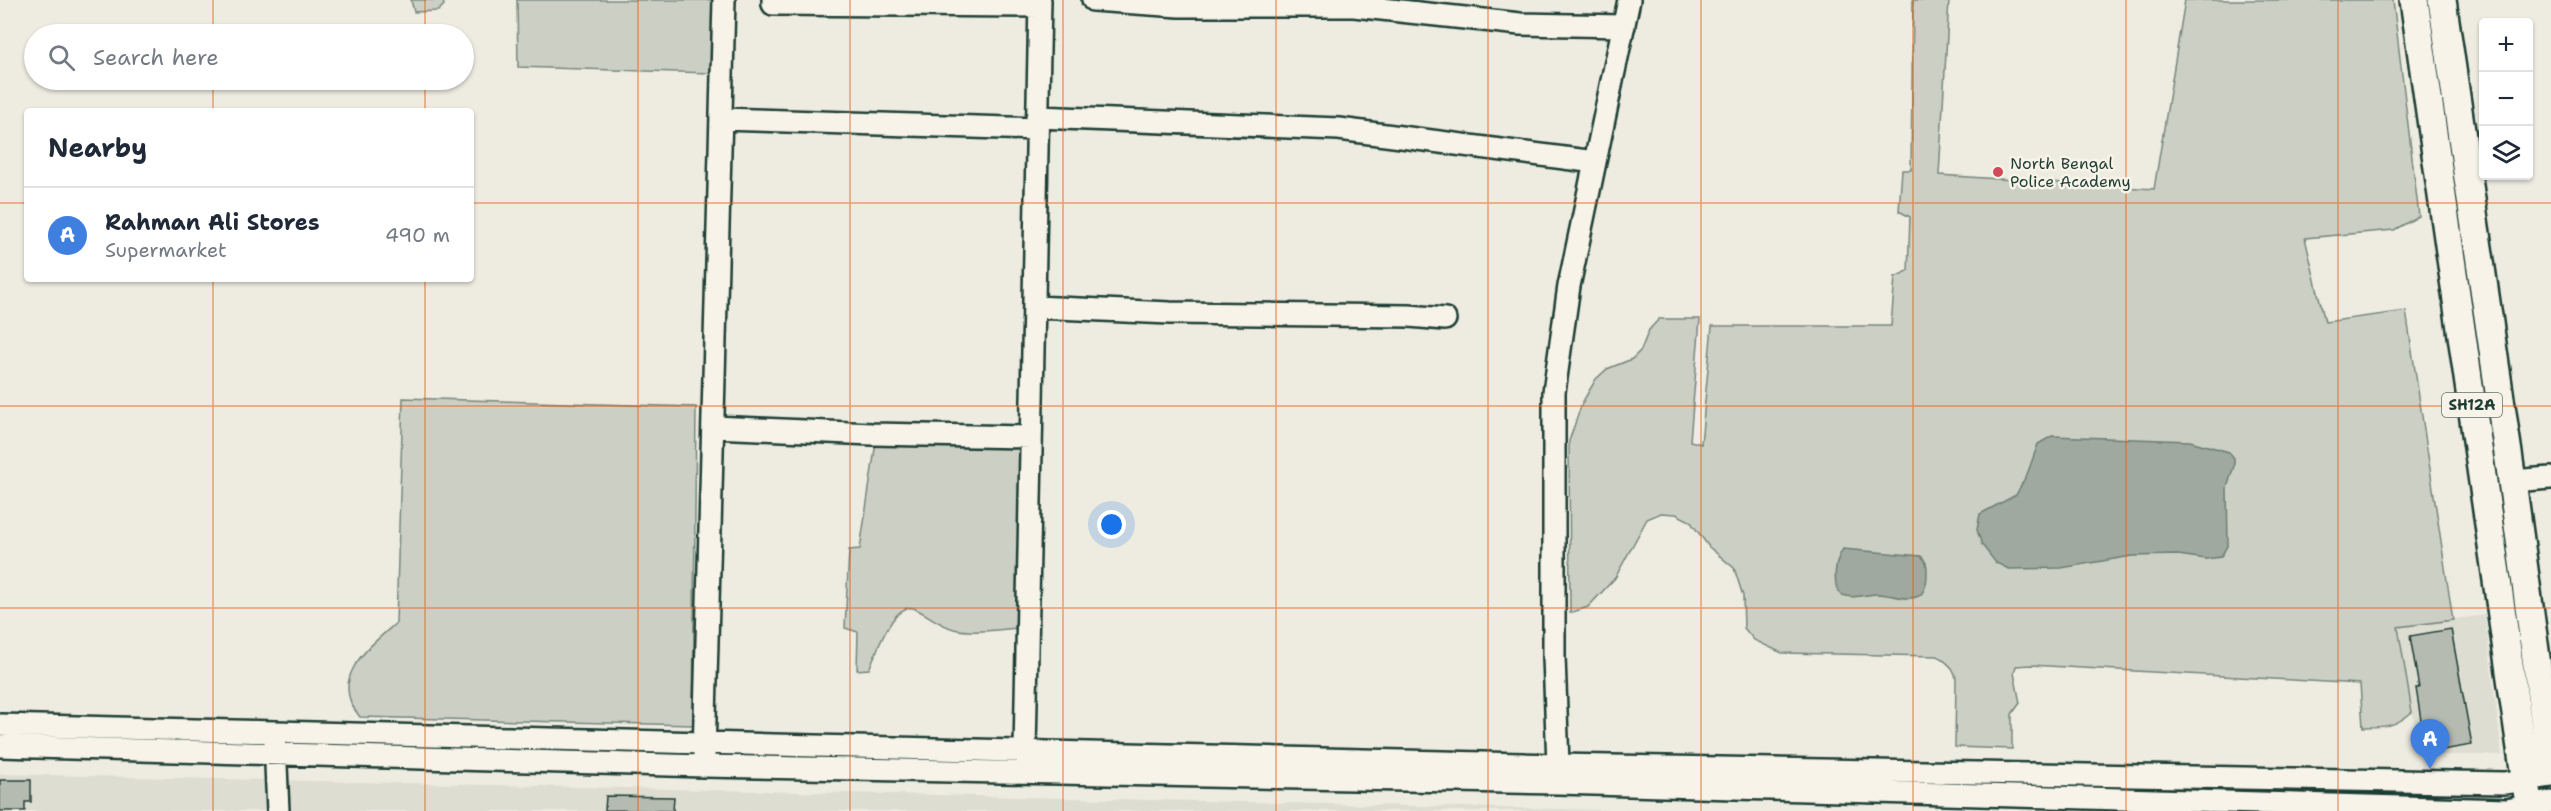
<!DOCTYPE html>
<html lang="en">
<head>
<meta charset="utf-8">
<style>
	body { margin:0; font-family:"Shantell Sans",sans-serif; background:#f2f2f3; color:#1f2937 }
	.controls { position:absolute; right:18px; top:18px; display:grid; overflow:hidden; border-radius:6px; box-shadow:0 2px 4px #0004 }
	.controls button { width:54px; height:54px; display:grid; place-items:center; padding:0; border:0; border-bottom:2px solid #e0e1e3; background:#fff; color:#1f2937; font:30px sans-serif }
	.you { position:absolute; left:1112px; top:525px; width:21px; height:21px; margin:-15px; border:4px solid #fff; border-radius:50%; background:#1a73e8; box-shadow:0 0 0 9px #1a73e833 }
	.badge { display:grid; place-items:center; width:39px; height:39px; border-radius:50%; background:#0f766e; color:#fff; font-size:20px; font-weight:700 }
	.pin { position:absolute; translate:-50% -50px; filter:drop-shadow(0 2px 3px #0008) }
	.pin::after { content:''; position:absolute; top:32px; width:21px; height:18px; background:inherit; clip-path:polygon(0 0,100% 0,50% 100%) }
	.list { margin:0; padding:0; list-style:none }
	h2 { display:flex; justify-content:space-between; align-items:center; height:78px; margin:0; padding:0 24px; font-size:26px }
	h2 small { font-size:20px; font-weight:400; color:#747a83 }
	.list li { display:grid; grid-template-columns:39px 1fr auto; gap:18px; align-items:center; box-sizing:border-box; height:96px; padding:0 24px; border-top:2px solid #e0e1e3 }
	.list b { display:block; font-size:22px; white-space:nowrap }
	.list p { margin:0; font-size:20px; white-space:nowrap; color:#747a83 }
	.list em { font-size:20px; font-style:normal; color:#747a83 }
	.icon { flex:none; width:33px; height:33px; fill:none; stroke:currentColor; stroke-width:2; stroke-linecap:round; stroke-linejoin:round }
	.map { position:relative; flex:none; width:2551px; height:811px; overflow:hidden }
	.search { position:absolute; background:#fff; box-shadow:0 2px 4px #0004; left:24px; top:24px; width:450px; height:66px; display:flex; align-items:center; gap:15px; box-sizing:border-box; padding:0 21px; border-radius:33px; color:#747a83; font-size:22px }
	.panel { position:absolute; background:#fff; box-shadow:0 2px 4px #0004; left:24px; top:108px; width:450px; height:174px; border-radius:6px }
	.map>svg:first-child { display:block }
</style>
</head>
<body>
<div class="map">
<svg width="2551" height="811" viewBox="0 0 2551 811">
	<rect width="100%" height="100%" fill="#eeece1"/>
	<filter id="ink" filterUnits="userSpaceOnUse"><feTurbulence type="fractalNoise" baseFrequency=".0167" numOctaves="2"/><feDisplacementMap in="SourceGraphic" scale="12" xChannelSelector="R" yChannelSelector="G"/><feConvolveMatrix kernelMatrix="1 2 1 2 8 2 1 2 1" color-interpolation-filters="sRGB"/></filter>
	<g filter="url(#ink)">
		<path fill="#ddddd2" d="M 2485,615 L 2502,755 L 2420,755 L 2398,627 Z
			M 0,774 L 1646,811 L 0,811 Z"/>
		<path fill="#cccfc4" stroke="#76867c" stroke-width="1.5" d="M 411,0 L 443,0 L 444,5 L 438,11 L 414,12 Z
			M 517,0 L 715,0 L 710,73 L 518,67 Z
			M 1913,0 L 1949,0 L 1939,175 L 2154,189 L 2185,0 L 2393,0 L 2419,216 L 2394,230 L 2305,238 L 2325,322 L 2406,311 L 2453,620 L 2398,627 L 2412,712 C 2395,727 2386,727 2363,727 L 2360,684 L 2031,665 L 2016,666 L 2014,673 L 2020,703 L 2012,714 L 2012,749 L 1955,747 L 1956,678 C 1954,667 1946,662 1938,656 L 1782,653 L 1754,640 L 1744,628 L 1743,596 L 1734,568 L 1709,547 L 1690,521 L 1676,514 L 1661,513 L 1647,519 L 1615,578 L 1588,607 L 1570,613 L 1569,441 L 1582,403 L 1596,379 L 1607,369 L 1632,359 L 1641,350 L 1649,330 L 1659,319 L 1700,319 L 1690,441 L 1701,444 L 1712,326 L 1891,326 L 1895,277 L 1908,271 L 1910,217 L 1899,211 L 1902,170 L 1911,170 Z
			M 403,398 L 696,407 L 693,725 L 360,717 C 327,678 369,647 396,623 Z
			M 876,442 L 1022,447 L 1019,628 C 999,629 973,634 954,629 C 938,625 923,611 913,608 C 892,604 876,654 869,669 L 857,670 L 858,632 L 845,628 L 849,550 L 860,549 Z"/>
		<path fill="#9fa99f" stroke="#6c7e74" stroke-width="1.5" d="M 2052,436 L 2190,441 L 2229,452 L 2234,458 L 2234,466 L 2227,488 L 2228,544 L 2221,557 L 2206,559 L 2178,555 L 2132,556 L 2061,568 L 2009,569 L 1996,563 L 1982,545 L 1977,530 L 1980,514 L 2016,495 L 2028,472 L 2038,444 Z
			M 1843,549 L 1921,556 C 1927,561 1927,566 1927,573 C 1927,613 1898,593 1875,594 C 1864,595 1853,599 1842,595 C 1831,584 1835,561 1843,549 Z"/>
		<path fill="#b5bbb0" stroke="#1f3d34" stroke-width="1.5" d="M 2451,629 L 2472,745 L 2431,752 L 2427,732 L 2423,733 L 2416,688 L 2419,688 L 2410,636 Z
			M 0,780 L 31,780 L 31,802 L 25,802 L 25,811 L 0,811 Z
			M 606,796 L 674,797 L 673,811 L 605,810 Z"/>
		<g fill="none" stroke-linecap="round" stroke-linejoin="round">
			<g stroke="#1f3d34" stroke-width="26">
				<path id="minor" d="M 773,0 L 773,4 L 1040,6
					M 1093,0 L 1179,6 L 1354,6 L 1520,24 L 1624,26
					M 1037,117 L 1339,129 L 1595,162
					M 721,119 L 1037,129
					M 1034,307 L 1170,313 L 1409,316 L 1445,319
					M 713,427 L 872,434 L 1031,437
					M 2512,481 L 2551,478
					M 0,725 L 1558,765 L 2505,783 L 2551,776
					M 275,742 L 278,811
					M 0,746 L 704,766 L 1558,783 L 2506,810 L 2551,802
					M 1025,751 L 1040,0
					M 704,755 L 724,0
					M 1558,765 L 1554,657 L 1554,392 L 1569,286 L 1629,0"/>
			</g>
			<g stroke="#1f3d34" stroke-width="32">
				<path id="major" d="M 2414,0 L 2530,811
					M 2442,0 L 2512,481 L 2551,769"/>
			</g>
			<use href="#minor" stroke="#f7f3e8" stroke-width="21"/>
			<use href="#major" stroke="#f7f3e8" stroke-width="27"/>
		</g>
	</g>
	<path fill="none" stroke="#e8590c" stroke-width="1.5" stroke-opacity="0.55" d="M 213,0 L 213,34M 425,0 L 425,34M 638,0 L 638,811M 850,0 L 850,811M 1063,0 L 1063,811M 1276,0 L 1276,811M 1488,0 L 1488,811M 1701,0 L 1701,811M 1913,0 L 1913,811M 2126,0 L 2126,811M 2338,0 L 2338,811M 213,80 L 213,111M 425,80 L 425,111M 0,203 L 27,203M 471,203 L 2551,203M 213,279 L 213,811M 425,279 L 425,811M 0,406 L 2551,406M 0,608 L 2551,608"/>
	<circle fill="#d1495b" stroke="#f7f3e8" stroke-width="2" cx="1998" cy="172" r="6"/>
	<g text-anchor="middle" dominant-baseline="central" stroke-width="5" stroke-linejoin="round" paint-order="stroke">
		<rect fill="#f7f3e8" stroke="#60746a" stroke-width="1.5" x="2442" y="393" width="60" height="24" rx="4.5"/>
		<g font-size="15" font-weight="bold" fill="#1f3d34">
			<text x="2472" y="405">SH12A</text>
		</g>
		<g font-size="16" fill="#1f3d34" stroke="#f7f3e8" text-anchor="start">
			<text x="2010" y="163">North Bengal<tspan x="2010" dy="18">Police Academy</tspan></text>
		</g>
	</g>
</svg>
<div class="controls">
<button>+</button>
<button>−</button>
<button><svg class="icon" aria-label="layers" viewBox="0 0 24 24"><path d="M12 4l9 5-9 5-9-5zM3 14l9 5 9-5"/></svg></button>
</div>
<div class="you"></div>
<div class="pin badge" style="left:2430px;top:769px;background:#3f7fe0">A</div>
<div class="search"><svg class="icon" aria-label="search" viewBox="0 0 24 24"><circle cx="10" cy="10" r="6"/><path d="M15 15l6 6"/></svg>Search here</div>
<section class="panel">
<h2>Nearby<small></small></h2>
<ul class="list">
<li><span class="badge" style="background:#3f7fe0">A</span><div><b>Rahman Ali Stores</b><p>Supermarket</p></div><em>490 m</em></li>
</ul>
</section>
</div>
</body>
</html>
